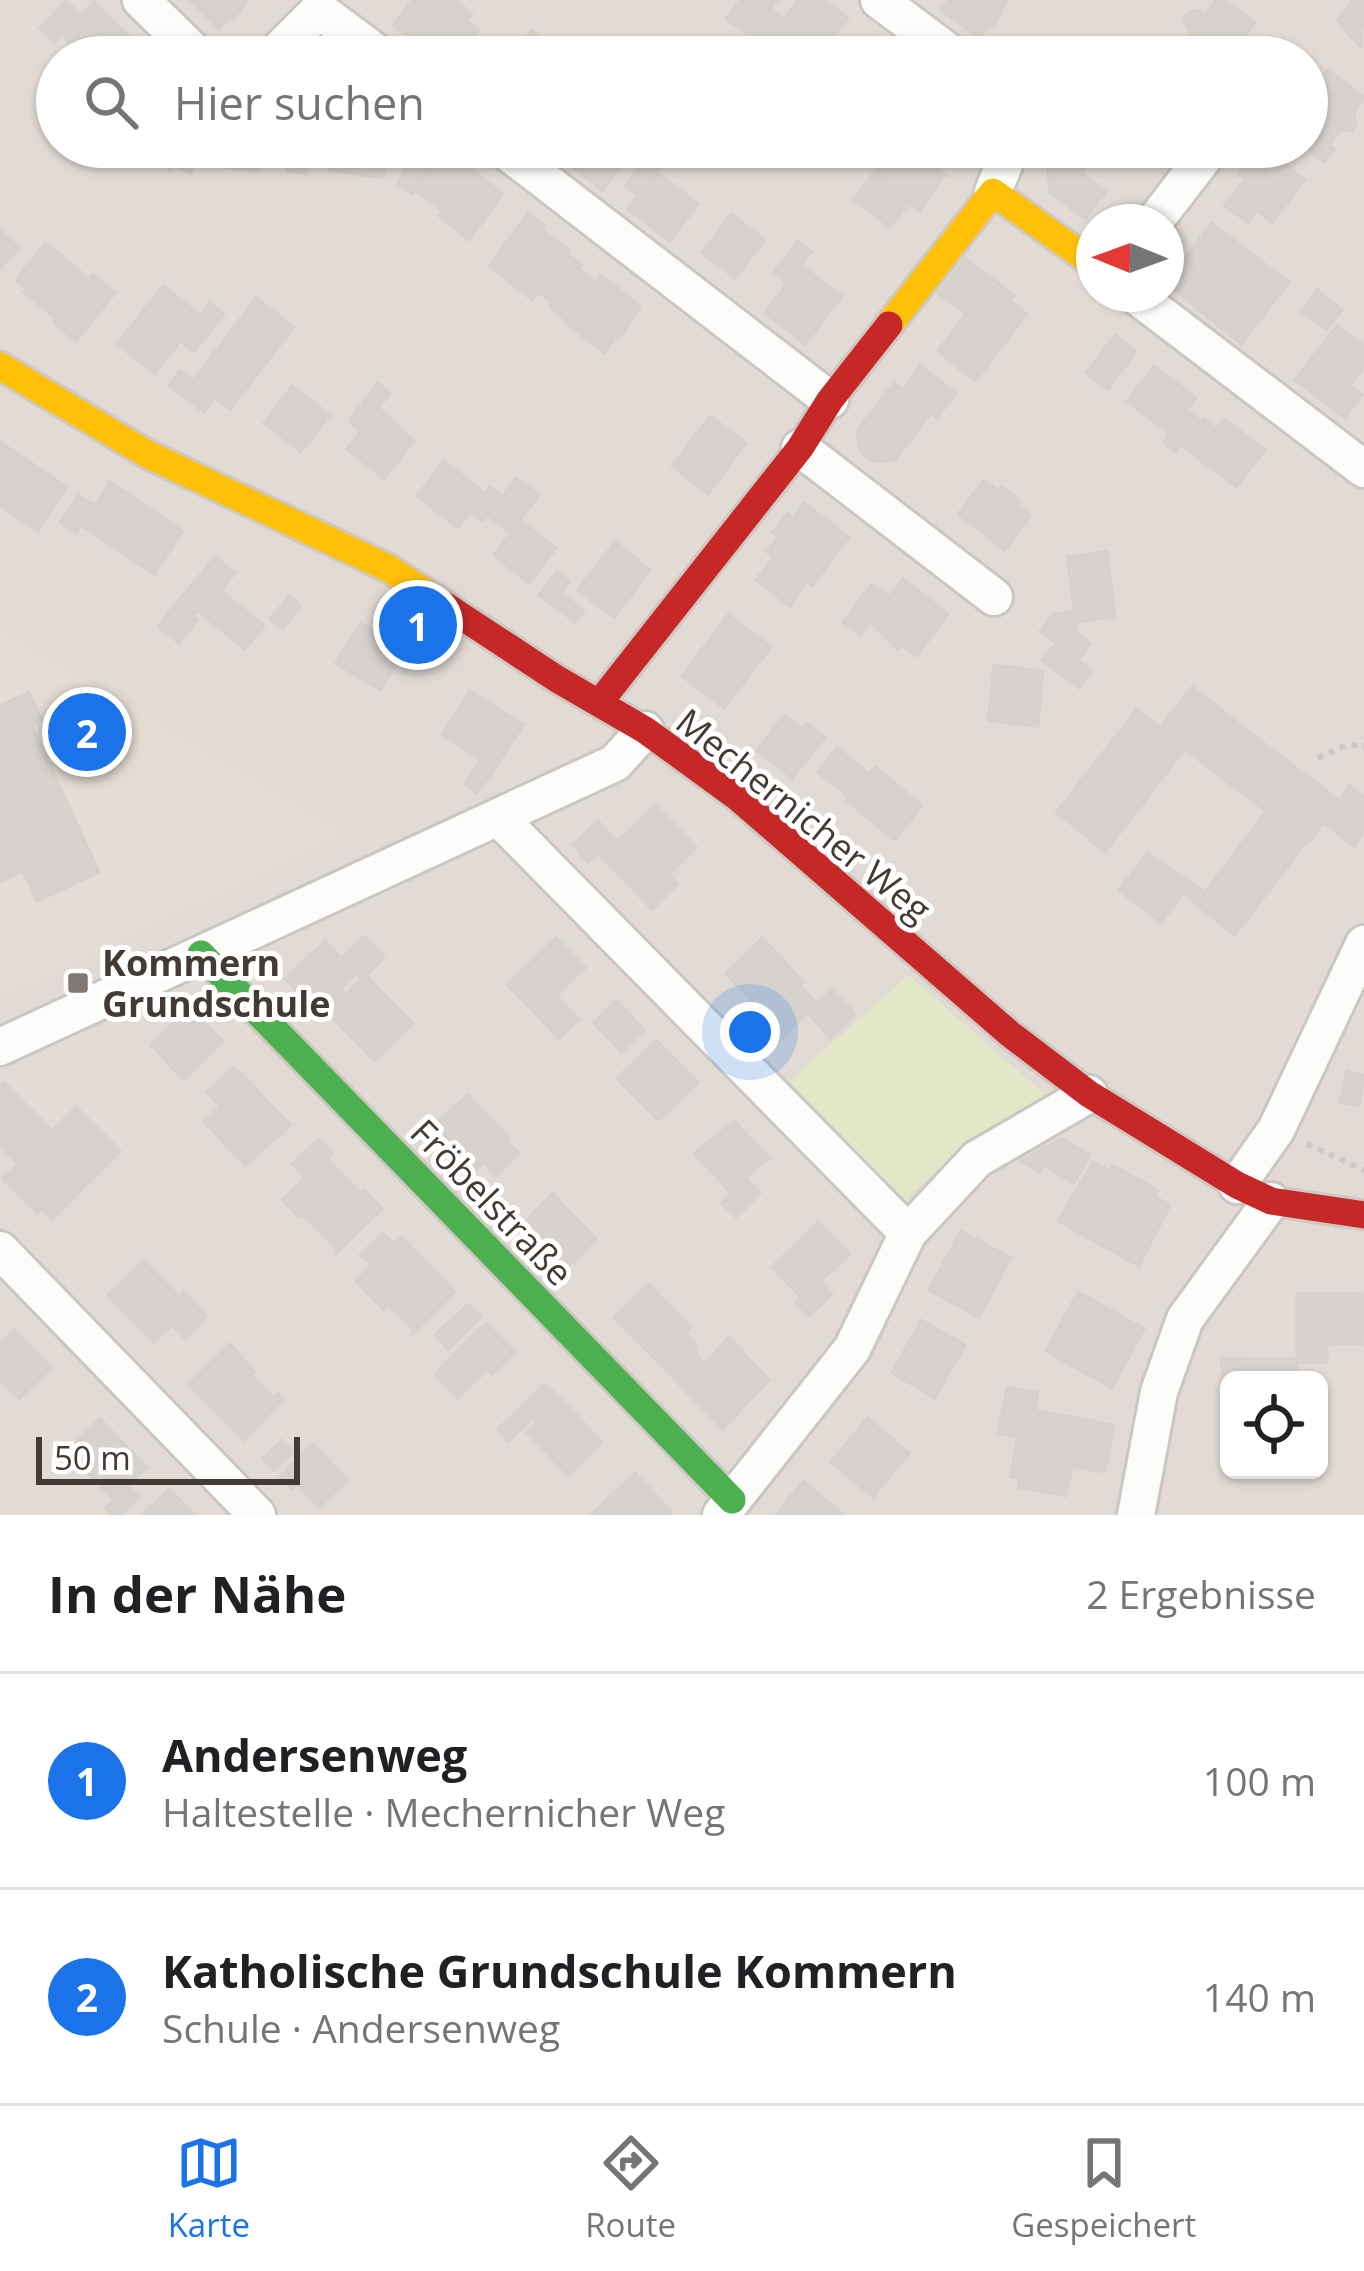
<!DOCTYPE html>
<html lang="de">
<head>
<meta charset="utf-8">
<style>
	body { margin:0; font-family:"Open Sans",sans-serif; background:#f2f2f2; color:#202124 }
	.controls { position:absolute; right:36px; bottom:36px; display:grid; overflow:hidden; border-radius:18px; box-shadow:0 3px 9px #0004 }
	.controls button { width:108px; height:108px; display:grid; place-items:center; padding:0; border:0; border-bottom:3px solid #e0e0e0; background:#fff; color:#202124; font:60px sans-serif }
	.compass { position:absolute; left:1076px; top:204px; width:108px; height:108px; border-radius:50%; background:#fff; box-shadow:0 3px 9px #0004; rotate:271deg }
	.scale { position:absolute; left:36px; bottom:30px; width:264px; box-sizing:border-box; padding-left:12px; border:6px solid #433a35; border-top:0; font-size:33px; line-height:42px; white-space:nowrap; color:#433a35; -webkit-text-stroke:9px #fff; paint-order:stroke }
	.you { position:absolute; left:750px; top:1032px; width:42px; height:42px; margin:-30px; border:9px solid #fff; border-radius:50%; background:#1a73e8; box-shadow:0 0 0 18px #1a73e833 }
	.badge { display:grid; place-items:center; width:78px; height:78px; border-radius:50%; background:#1a73e8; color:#fff; font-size:39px; font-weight:700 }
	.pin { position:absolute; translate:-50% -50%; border:6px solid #fff; box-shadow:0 3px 12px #0006 }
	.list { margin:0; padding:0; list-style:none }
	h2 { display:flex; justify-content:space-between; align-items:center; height:156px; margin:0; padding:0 48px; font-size:51px }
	h2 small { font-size:39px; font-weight:400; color:#757577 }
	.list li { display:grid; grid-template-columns:78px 1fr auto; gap:36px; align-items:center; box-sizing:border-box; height:216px; padding:0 48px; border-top:3px solid #e0e0e0 }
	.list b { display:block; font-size:45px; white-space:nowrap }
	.list p { margin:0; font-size:39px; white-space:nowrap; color:#757577 }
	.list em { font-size:39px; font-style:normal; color:#757577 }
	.icon { flex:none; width:66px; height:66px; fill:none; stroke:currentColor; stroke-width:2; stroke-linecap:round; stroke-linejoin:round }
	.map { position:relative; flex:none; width:1364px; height:1515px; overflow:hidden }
	.search { position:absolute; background:#fff; box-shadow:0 3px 9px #0004; left:36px; right:36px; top:36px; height:132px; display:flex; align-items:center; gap:30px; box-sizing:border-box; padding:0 42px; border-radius:66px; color:#757577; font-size:45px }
	.sheet { height:588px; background:#fff }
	nav { display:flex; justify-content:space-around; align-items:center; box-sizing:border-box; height:168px; border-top:3px solid #e0e0e0; background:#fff; font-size:33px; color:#757577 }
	nav a { display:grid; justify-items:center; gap:6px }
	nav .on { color:#1a73e8 }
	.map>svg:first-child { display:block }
</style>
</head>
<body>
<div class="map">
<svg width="1364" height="1515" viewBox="0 0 1364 1515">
	<rect width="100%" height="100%" fill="#eeebe7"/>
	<path fill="#e2dbd5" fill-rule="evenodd" d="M 0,0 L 1364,0 L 1364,1515 L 0,1515 ZM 57,57 L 1307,57 L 1307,147 L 57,147 ZM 1094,222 L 1166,222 L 1166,294 L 1094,294 ZM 1229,1380 L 1319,1380 L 1319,1470 L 1229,1470 Z"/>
	<path fill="#e5dcd3" d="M 0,629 L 350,834 L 0,1000 Z"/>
	<path fill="#e2e7c8" d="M 909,975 L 1052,1101 L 970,1139 L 903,1202 L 789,1081 Z"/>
	<path fill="#d6d2ce" stroke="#d6d1cd" stroke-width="3" d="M 190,0 L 247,0 L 233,20 L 230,18 L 219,29 Z
		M 413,0 L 455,0 L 472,14 L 439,57 L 393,25 Z
		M 741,0 L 777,0 L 750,36 L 726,19 Z
		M 798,0 L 824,0 L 848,18 L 817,57 L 786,57 L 766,42 Z
		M 949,0 L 1008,0 L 993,26 L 990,24 L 979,38 L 941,10 Z
		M 1216,0 L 1225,0 L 1255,23 L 1229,57 L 1201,57 L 1183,43 L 1191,33 L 1183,19 L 1189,12 L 1198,10 L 1204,15 Z
		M 1353,0 L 1364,0 L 1361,47 L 1337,21 Z
		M 66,1 L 81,16 L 55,42 L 40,28 Z
		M 94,2 L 130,37 L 111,57 L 80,57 L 63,35 Z
		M 771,9 L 784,18 L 760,49 L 747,40 Z
		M 468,21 L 479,30 L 463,50 L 451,41 Z
		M 532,30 L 544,40 L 535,52 L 531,57 L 511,57 Z
		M 873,37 L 899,57 L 857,57 Z
		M 1328,70 L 1364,97 L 1354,113 L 1356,124 L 1351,131 L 1340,130 L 1329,145 L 1307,129 L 1307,94 Z
		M 1309,130 L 1334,149 L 1324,162 L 1305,147 Z
		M 146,147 L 183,147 L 170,170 Z
		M 183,147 L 204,147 L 190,174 L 173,165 Z
		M 218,147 L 262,147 L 259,172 L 215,166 Z
		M 295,147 L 315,147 L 306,174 L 287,171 Z
		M 334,147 L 387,147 L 390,163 L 385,168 L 383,178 L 330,170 Z
		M 412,147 L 425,147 L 438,157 L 412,194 L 398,184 Z
		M 572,147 L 635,147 L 602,190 L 562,159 Z
		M 893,147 L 908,147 L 945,175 L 919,211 L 872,175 Z
		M 1046,147 L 1090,147 L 1082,158 L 1083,174 L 1106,191 L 1085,219 L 1050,192 Z
		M 445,148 L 503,194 L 469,240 L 439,216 L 443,211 L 414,189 Z
		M 654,148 L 667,158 L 638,196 L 625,186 Z
		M 1267,151 L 1305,180 L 1272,222 L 1235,193 L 1245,180 L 1238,175 L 1250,159 L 1257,164 Z
		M 656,172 L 698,204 L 670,241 L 628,209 Z
		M 872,175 L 909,203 L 890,227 L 853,200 Z
		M 1235,193 L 1257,210 L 1248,222 L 1224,206 Z
		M 528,213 L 544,225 L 541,229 L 570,251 L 532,300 L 489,266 Z
		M 731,214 L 765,240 L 735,278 L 702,253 Z
		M 1212,223 L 1250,253 L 1204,314 L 1166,282 Z
		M 0,230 L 19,248 L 0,269 Z
		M 798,241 L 812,251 L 788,283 L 774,273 Z
		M 46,243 L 57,252 L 27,289 L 16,280 Z
		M 57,252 L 89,279 L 93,275 L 115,293 L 76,341 L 54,323 L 57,319 L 24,292 Z
		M 1250,253 L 1289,282 L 1241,344 L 1204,314 Z
		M 567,254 L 582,265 L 553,303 L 538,292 Z
		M 965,258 L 1014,295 L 1010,300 L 989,284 L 966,314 L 938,294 Z
		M 801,265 L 842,296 L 805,344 L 765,313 Z
		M 579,269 L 595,282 L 566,320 L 550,307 Z
		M 601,275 L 640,306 L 623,334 L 620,332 L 604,353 L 565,322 Z
		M 989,284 L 1027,314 L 975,381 L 938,351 Z
		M 163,286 L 200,315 L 155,374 L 117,344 Z
		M 1317,290 L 1342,310 L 1326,330 L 1301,312 Z
		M 256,298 L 294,327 L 230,409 L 193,381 Z
		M 209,303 L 224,314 L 194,352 L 180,341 Z
		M 1337,325 L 1364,346 L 1364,368 L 1350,386 L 1362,395 L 1345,418 L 1295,380 Z
		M 1115,335 L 1136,352 L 1108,389 L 1086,373 Z
		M 920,366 L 956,393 L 937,418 L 902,390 Z
		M 1154,366 L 1196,398 L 1169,433 L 1127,401 Z
		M 180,371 L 215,397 L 204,412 L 169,385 Z
		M 378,383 L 390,393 L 361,431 L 349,421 Z
		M 894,383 L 931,413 L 895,460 L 874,462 L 860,451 L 857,431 Z
		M 292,386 L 330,415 L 301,452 L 264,423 Z
		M 379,408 L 414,441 L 384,479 L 347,449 Z
		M 1187,410 L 1201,421 L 1176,452 L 1163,442 Z
		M 710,416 L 746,443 L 708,494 L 672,466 Z
		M 1203,419 L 1216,429 L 1195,456 L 1182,446 Z
		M 1224,419 L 1265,450 L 1236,487 L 1195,456 Z
		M 0,442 L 67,487 L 38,531 L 0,505 Z
		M 444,461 L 485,493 L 458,528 L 417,496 Z
		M 516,478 L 539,495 L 510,533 L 488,515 Z
		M 984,480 L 998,491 L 1001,487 L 1011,493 L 1019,501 L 1016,505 L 1031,516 L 1005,550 L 958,514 Z
		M 110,482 L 183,531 L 154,574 L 81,526 Z
		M 490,487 L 502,496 L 483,521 L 471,512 Z
		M 78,495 L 95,505 L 76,533 L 60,522 Z
		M 804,503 L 849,537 L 812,586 L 767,552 L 778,537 L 772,533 L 787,513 L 793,518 Z
		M 520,521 L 556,548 L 529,583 L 494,555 Z
		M 615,542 L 650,570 L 614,618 L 578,590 Z
		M 1107,551 L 1115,617 L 1076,622 L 1067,557 Z
		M 215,557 L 235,573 L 221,591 L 264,626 L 245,649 L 197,610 L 192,618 L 175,605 Z
		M 774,557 L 807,582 L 790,606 L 756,580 Z
		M 557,572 L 570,582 L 561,593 L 584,611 L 575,622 L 539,595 Z
		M 903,579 L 948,614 L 917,656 L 901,645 L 898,649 L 870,621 Z
		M 872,584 L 889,596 L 860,635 L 843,622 Z
		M 289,596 L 301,606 L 282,629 L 270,619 Z
		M 175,605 L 197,620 L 179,643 L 158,626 Z
		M 1074,612 L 1077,633 L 1090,644 L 1078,660 L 1040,631 L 1053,614 Z
		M 728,615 L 771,647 L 724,708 L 682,676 Z
		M 361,623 L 405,651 L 380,690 L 336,663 Z
		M 1056,643 L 1092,671 L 1079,688 L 1042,660 Z
		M 994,665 L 1043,671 L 1038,726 L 988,721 Z
		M 1192,687 L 1235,721 L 1203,763 L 1159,729 Z
		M 470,691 L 523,725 L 494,769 L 442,735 Z
		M 29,692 L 42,720 L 0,740 L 0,706 Z
		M 1137,709 L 1155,724 L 1075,827 L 1056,813 Z
		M 785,715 L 802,728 L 807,723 L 825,737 L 792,778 L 757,750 Z
		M 1235,721 L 1299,770 L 1266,811 L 1203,763 Z
		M 1155,724 L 1185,749 L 1105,852 L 1075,827 Z
		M 31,725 L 99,872 L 37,901 L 0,820 L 0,740 Z
		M 837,748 L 869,774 L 850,798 L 818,772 Z
		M 480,761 L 494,769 L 477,793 L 464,784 Z
		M 875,767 L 922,806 L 894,840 L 847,801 Z
		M 1299,770 L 1340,801 L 1308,843 L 1266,811 Z
		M 1349,786 L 1364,797 L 1364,832 L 1354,846 L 1324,823 Z
		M 655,805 L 696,847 L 668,875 L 677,884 L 652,909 L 598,853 L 613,838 L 617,842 Z
		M 1266,811 L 1306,842 L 1287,867 L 1247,837 Z
		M 0,820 L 23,870 L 0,882 Z
		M 598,821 L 613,838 L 588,862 L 573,845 Z
		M 1247,837 L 1287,867 L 1235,935 L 1196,904 Z
		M 1148,853 L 1205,892 L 1196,903 L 1184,893 L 1161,922 L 1119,890 Z
		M 364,936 L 384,957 L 362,979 L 341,958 Z
		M 556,938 L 585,968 L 556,995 L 579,1019 L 559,1038 L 507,985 Z
		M 762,938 L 803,981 L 800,985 L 816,1003 L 821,1000 L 779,1041 L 754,1015 L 759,1009 L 726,973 Z
		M 325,941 L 356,974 L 340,989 L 345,995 L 322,1018 L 285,979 Z
		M 366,975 L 413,1024 L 374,1061 L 327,1012 Z
		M 832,990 L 855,1014 L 831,1038 L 807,1013 Z
		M 616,1001 L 631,1016 L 608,1038 L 594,1023 Z
		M 188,1008 L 223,1041 L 184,1080 L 151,1045 Z
		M 631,1016 L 644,1030 L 621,1052 L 608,1038 Z
		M 656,1040 L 698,1083 L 659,1120 L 617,1078 Z
		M 234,1067 L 247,1080 L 221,1106 L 207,1092 Z
		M 1347,1071 L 1364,1075 L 1359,1106 L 1340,1102 Z
		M 247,1080 L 291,1125 L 245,1165 L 204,1122 Z
		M 4,1083 L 23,1102 L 0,1125 L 0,1086 Z
		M 467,1095 L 509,1138 L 475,1171 L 435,1125 Z
		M 23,1102 L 52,1131 L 76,1107 L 120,1151 L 81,1190 L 71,1180 L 65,1185 L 53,1173 L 25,1201 L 3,1179 L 18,1164 L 0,1146 L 0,1125 Z
		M 734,1121 L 771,1159 L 763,1161 L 732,1193 L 694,1154 Z
		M 319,1139 L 333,1154 L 305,1178 L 292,1164 Z
		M 1061,1139 L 1090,1154 L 1074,1183 L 1043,1165 L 1040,1172 L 1020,1161 Z
		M 506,1141 L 519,1153 L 496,1176 L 484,1163 Z
		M 326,1158 L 360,1193 L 364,1190 L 382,1209 L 335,1255 L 338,1251 L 302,1214 L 299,1217 L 282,1200 Z
		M 1093,1162 L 1110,1171 L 1113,1166 L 1158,1190 L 1154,1196 L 1170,1205 L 1139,1266 L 1058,1221 Z
		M 53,1173 L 65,1185 L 71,1180 L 81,1190 L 52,1219 L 42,1208 L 37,1213 L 25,1201 Z
		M 746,1179 L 760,1193 L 736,1217 L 722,1203 Z
		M 553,1194 L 596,1239 L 567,1268 L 524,1223 Z
		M 818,1222 L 850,1254 L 802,1298 L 772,1267 Z
		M 961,1231 L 1011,1258 L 979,1317 L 929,1290 Z
		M 383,1233 L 395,1244 L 372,1266 L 360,1255 Z
		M 402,1237 L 455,1292 L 410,1336 L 414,1330 L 389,1305 L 384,1309 L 356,1281 Z
		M 144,1261 L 191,1309 L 154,1342 L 108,1295 Z
		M 820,1282 L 832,1294 L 809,1316 L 795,1302 Z
		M 649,1284 L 691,1327 L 656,1360 L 614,1317 Z
		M 184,1292 L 207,1317 L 185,1338 L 173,1326 L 191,1309 L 180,1298 Z
		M 1078,1292 L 1144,1329 L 1112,1388 L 1046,1351 Z
		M 1297,1293 L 1364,1294 L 1362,1344 L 1327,1343 L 1327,1363 L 1297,1362 Z
		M 468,1304 L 481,1317 L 448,1349 L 435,1335 Z
		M 921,1320 L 965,1345 L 935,1398 L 892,1373 Z
		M 486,1323 L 515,1352 L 492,1375 L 487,1370 L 458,1398 L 435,1374 Z
		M 14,1330 L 51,1368 L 19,1399 L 0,1380 L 0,1344 Z
		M 685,1333 L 697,1346 L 669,1373 L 656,1360 Z
		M 729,1337 L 769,1380 L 723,1429 L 683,1388 Z
		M 230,1344 L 255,1372 L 252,1376 L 274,1398 L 278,1394 L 283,1399 L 244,1440 L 189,1384 Z
		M 694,1349 L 706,1366 L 683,1388 L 669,1373 Z
		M 1222,1358 L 1254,1359 L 1255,1380 L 1229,1380 L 1229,1394 L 1222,1394 Z
		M 1254,1359 L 1297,1359 L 1297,1380 L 1255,1380 Z
		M 545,1384 L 561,1400 L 537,1422 L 522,1406 Z
		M 1007,1387 L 1038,1393 L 1035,1411 L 1023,1408 L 1018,1437 L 998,1434 Z
		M 561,1399 L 602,1442 L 568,1475 L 527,1432 Z
		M 522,1406 L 533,1418 L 509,1441 L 498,1429 Z
		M 1023,1408 L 1114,1425 L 1105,1472 L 1065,1465 L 1060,1486 L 1010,1477 Z
		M 867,1418 L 909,1453 L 873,1497 L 831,1462 Z
		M 100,1419 L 147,1467 L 114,1500 L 66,1451 Z
		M 282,1440 L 293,1452 L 274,1470 L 263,1458 Z
		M 313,1444 L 348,1480 L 319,1507 L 297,1484 L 292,1489 L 280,1477 Z
		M 1065,1465 L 1072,1466 L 1066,1496 L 1018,1487 L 1019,1479 L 1060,1486 Z
		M 635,1473 L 671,1511 L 667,1515 L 591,1515 Z
		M 803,1481 L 844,1515 L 776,1515 Z
		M 128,1486 L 139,1497 L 121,1515 L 112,1515 L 105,1508 Z
		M 169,1489 L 194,1515 L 142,1515 L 150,1507 Z"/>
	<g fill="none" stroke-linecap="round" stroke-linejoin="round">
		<g stroke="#cac7c3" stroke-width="42">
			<path id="street" d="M 141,0 L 199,57
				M 879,0 L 955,57
				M 272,57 L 319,10 L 382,57
				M 501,147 L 830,400
				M 993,192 L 1011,147
				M 1154,222 L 1212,147
				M 1134,294 L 1364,469
				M 800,448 L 994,597
				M 498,817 L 908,1233
				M 0,1047 L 615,763 L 645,730
				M 1237,1185 L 1276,1130 L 1364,944
				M 0,1250 L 257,1515
				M 721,1515 L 852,1349 L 908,1233 L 977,1159 L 1089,1094
				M 1136,1515 L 1159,1392 L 1185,1319 L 1271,1201"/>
		</g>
		<g stroke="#cfc8c0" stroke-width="33">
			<path id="fast" d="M 201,954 L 732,1500"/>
		</g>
		<g stroke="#cfc8c0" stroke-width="33">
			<path id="slow" d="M 889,325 L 993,192 L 1094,264
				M 0,366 L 147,454 L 388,568 L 446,606"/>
		</g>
		<g stroke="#cfc8c0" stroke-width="33">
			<path id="jam" d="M 446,606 L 557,679 L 645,730 L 737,797 L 1010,1034 L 1089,1094 L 1237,1185 L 1271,1201 L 1364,1215
				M 599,703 L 800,448 L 830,400 L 889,325"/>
		</g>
		<path stroke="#ccc9c6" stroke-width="6" stroke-dasharray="6 6" stroke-linecap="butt" d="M 1318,758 L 1346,745 L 1364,746
			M 1307,1144 L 1364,1170"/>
		<use href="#street" stroke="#fcfcfb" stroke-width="36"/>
		<use href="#fast" stroke="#4caf50" stroke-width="27"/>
		<use href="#slow" stroke="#ffc107" stroke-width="27"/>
		<use href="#jam" stroke="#c62828" stroke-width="27"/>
	</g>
	<rect fill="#7f7873" stroke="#fff" stroke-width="4.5" x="66" y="971" width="24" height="24" rx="6"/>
	<g text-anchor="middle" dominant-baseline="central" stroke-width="10" stroke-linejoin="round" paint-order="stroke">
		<g font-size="36" fill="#433a35" stroke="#fff">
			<text transform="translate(804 815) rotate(39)">Mechernicher Weg</text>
			<text transform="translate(492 1202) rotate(46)">Fröbelstraße</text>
		</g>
		<g font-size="36" font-weight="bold" fill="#433a35" stroke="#fff" text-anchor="start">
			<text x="102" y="962">Kommern<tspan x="102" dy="41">Grundschule</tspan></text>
		</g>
	</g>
</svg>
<div class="controls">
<button><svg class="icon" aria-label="locate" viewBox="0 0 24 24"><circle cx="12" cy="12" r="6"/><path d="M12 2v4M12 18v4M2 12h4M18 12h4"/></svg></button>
</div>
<svg class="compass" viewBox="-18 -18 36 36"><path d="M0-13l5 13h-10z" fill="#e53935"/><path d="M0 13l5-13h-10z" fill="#757577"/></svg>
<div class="scale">50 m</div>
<div class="you"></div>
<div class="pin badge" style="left:418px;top:625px">1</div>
<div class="pin badge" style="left:87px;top:732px">2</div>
<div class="search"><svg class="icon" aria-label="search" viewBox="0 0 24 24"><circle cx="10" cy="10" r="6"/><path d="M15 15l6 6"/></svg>Hier suchen</div>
</div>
<section class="sheet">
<h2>In der Nähe<small>2 Ergebnisse</small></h2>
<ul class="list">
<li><span class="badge">1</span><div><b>Andersenweg</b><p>Haltestelle · Mechernicher Weg</p></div><em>100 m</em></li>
<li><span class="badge">2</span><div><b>Katholische Grundschule Kommern</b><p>Schule · Andersenweg</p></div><em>140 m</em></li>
</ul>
</section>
<nav>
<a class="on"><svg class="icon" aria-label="map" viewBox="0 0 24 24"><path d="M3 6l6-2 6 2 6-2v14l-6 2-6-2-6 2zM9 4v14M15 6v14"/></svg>Karte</a>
<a><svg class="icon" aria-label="directions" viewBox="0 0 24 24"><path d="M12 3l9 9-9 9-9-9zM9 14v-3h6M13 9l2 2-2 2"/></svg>Route</a>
<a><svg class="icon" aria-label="saved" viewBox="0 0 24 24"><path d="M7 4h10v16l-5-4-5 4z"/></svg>Gespeichert</a>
</nav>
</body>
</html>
